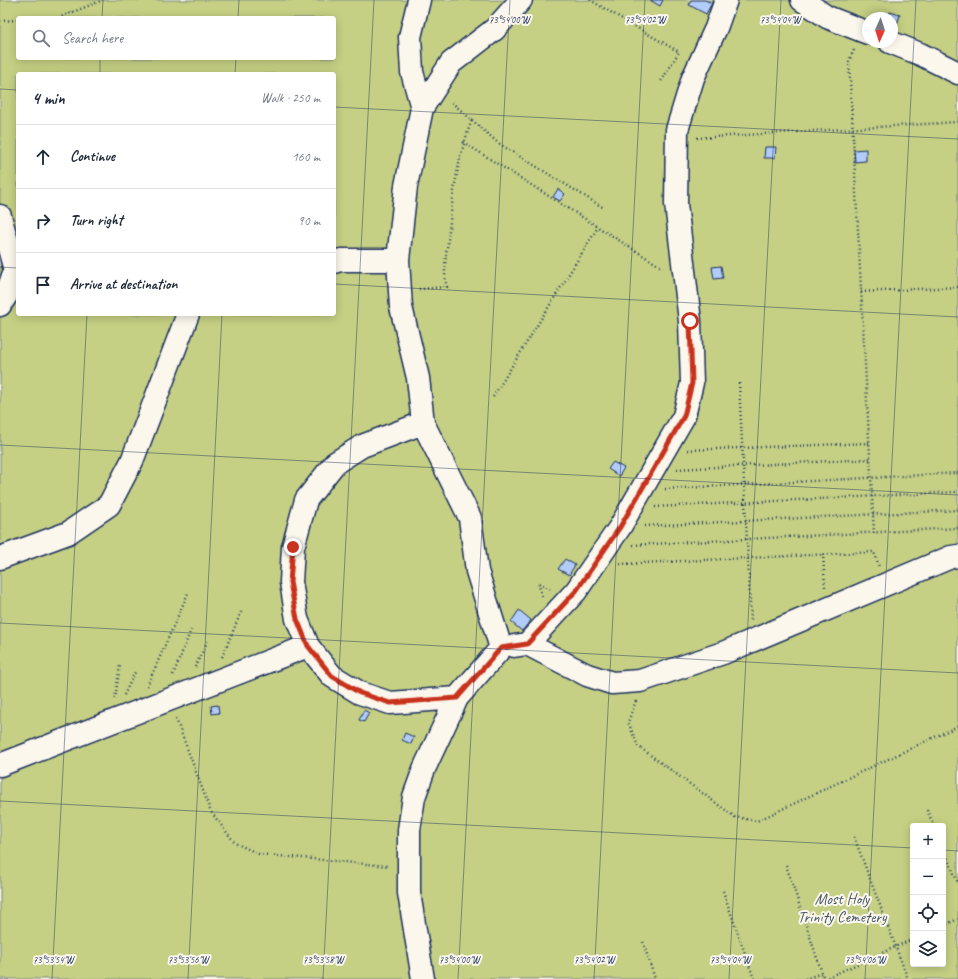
<!DOCTYPE html>
<html lang="en">
<head>
<meta charset="utf-8">
<style>
	body { margin:0; font-family:Caveat,sans-serif; background:#f6f6f7; color:#1f2937 }
	.controls { position:absolute; right:12px; bottom:12px; display:grid; overflow:hidden; border-radius:4px; box-shadow:0 2px 10px #0003 }
	.controls button { width:36px; height:36px; display:grid; place-items:center; padding:0; border:0; border-bottom:1px solid #e0e1e3; background:#fff; color:#1f2937; font:20px sans-serif }
	.compass { position:absolute; left:862px; top:12px; width:36px; height:36px; border-radius:50%; background:#fff; box-shadow:0 2px 10px #0003; rotate:183deg }
	.stop { position:absolute; width:12px; height:12px; margin:-9px; border:3px solid #c8321e; border-radius:50%; background:#fff }
	.stop.end { background:#c8321e; border-color:#fff; box-shadow:0 1px 4px #0008 }
	.list { margin:0; padding:0; list-style:none }
	h2 { display:flex; justify-content:space-between; align-items:center; height:52px; margin:0; padding:0 16px; font-size:17px }
	h2 small { font-size:13px; font-weight:400; color:#747a83 }
	.list li { display:grid; grid-template-columns:26px 1fr auto; gap:12px; align-items:center; box-sizing:border-box; height:64px; padding:0 16px; border-top:1px solid #e0e1e3 }
	.list b { display:block; font-size:15px; white-space:nowrap }
	.list em { font-size:13px; font-style:normal; color:#747a83 }
	.icon { flex:none; width:22px; height:22px; fill:none; stroke:currentColor; stroke-width:2; stroke-linecap:round; stroke-linejoin:round }
	.map { position:relative; flex:none; width:958px; height:979px; overflow:hidden }
	.search { position:absolute; background:#fff; box-shadow:0 2px 10px #0003; left:16px; top:16px; width:320px; height:44px; display:flex; align-items:center; gap:10px; box-sizing:border-box; padding:0 14px; border-radius:4px; color:#747a83; font-size:15px }
	.panel { position:absolute; background:#fff; box-shadow:0 2px 10px #0003; left:16px; top:72px; width:320px; height:244px; border-radius:4px }
	.map>svg:first-child { display:block }
</style>
</head>
<body>
<div class="map">
<svg width="958" height="979" viewBox="0 0 958 979">
	<rect width="100%" height="100%" fill="#fbf7ec"/>
	<filter id="ink" filterUnits="userSpaceOnUse"><feTurbulence type="fractalNoise" baseFrequency=".025" numOctaves="2"/><feDisplacementMap in="SourceGraphic" scale="8" xChannelSelector="R" yChannelSelector="G"/><feConvolveMatrix kernelMatrix="1 2 1 2 8 2 1 2 1" color-interpolation-filters="sRGB"/></filter>
	<g filter="url(#ink)">
		<path fill="#c5d084" stroke="#708071" fill-rule="evenodd" d="M 0,0 L 958,0 L 958,979 L 0,979 ZM 18,18 L 334,18 L 334,58 L 18,58 ZM 868,18 L 892,18 L 892,42 L 868,42 ZM 18,74 L 334,74 L 334,314 L 18,314 ZM 913,826 L 943,826 L 943,964 L 913,964 Z"/>
		<path fill="#b2ccfa" stroke="#1b2f5e" d="M 650,0 L 663,0 L 660,6 Z
			M 691,0 L 705,0 L 712,3 L 706,14 L 689,5 Z
			M 890,12 L 900,15 L 895,30 L 892,29 L 892,18 L 888,18 Z
			M 765,147 L 776,147 L 775,158 L 764,158 Z
			M 866,149 L 866,161 L 855,162 L 854,150 Z
			M 558,189 L 565,194 L 560,201 L 553,197 Z
			M 721,266 L 723,278 L 714,279 L 712,267 Z
			M 613,462 L 624,468 L 619,476 L 608,469 Z
			M 565,559 L 575,565 L 569,575 L 558,569 Z
			M 519,610 L 531,620 L 522,631 L 511,622 Z
			M 218,705 L 219,713 L 212,714 L 211,706 Z
			M 364,710 L 369,713 L 364,722 L 359,720 Z
			M 405,733 L 414,737 L 411,744 L 402,740 Z"/>
		<g fill="none" stroke-linecap="round" stroke-linejoin="round">
			<g stroke="#1b2f5e" stroke-width="25">
				<path id="minor" d="M 419,0 L 410,37 L 412,72 L 422,108
					M 802,0 L 827,17 L 868,33
					M 890,42 L 920,54 L 958,73
					M 0,216 L 15,270 L 6,296 L 0,305
					M 334,262 L 341,260 L 398,260
					M 423,423 L 362,446 L 335,463 L 306,500 L 293,547 L 291,582 L 297,619 L 308,646 L 332,676 L 360,693 L 390,703 L 457,698
					M 0,558 L 68,533 L 109,505 L 132,461 L 188,314
					M 527,644 L 576,591 L 620,527 L 684,416 L 692,383 L 690,321 L 676,204 L 677,130 L 693,78 L 716,28 L 726,0
					M 514,646 L 527,644 L 587,675 L 612,683 L 640,681 L 723,653 L 951,557 L 958,556
					M 0,765 L 308,646
					M 423,979 L 409,893 L 409,830 L 414,797 L 424,769 L 457,698 L 501,648 L 477,571 L 470,518 L 423,423 L 418,378 L 401,307 L 398,260 L 406,186 L 422,108 L 451,63 L 495,29 L 521,0"/>
			</g>
			<path stroke="#1b2f5e" stroke-width="2.5" stroke-dasharray="1 3" stroke-linecap="butt" d="M 590,0 L 679,52 L 660,83
				M 58,18 L 103,0
				M 0,21 L 18,20
				M 854,50 L 849,61 L 874,533
				M 472,120 L 498,143 L 604,208
				M 697,138 L 958,122
				M 463,142 L 663,268
				M 419,289 L 447,287 C 443,273 446,255 448,241 C 452,199 457,159 472,120 L 450,101
				M 861,292 L 958,287
				M 739,383 L 751,620
				M 493,397 L 598,227
				M 688,450 L 869,443
				M 677,469 L 870,459
				M 665,489 L 958,473
				M 655,507 L 958,492
				M 645,526 L 958,510
				M 633,545 L 958,528
				M 823,554 L 825,587
				M 620,564 L 874,552 L 879,567
				M 542,596 L 538,582 L 550,589
				M 222,657 L 242,610
				M 195,667 L 208,640
				M 173,675 L 191,630
				M 147,686 L 189,591
				M 124,695 L 136,670
				M 115,699 L 120,665
				M 636,701 L 628,722 L 638,746 L 735,817 L 757,821 L 958,726
				M 176,719 L 211,812 L 235,843 L 259,854 L 388,866
				M 927,810 L 934,826
				M 854,837 L 908,979
				M 943,847 L 958,883
				M 786,865 L 822,973
				M 723,891 L 754,979
				M 943,926 L 958,919
				M 643,942 L 655,979
				M 805,979 L 822,973 L 824,979
				M 824,979 L 913,939"/>
			<use href="#minor" stroke="#fbf7ec" stroke-width="22"/>
		</g>
	</g>
	<g fill="none" stroke-linecap="round" stroke-linejoin="round" filter="url(#ink)">
		<path stroke="#c8321e" stroke-width="5" d="M 293,547 L 290,582 L 297,619 L 308,646 L 332,676 L 360,693 L 390,703 L 457,698 L 501,648 L 527,644 L 576,591 L 620,527 L 684,416 L 692,383 L 690,321"/>
	</g>
	<path fill="none" stroke="#1b2f5e" stroke-width="1" stroke-opacity="0.45" d="M 102,18 L 103,0M 238,18 L 239,0M 100,74 L 100,58M 235,74 L 236,58M 0,89 L 18,90M 334,107 L 958,139M 0,267 L 18,268M 334,284 L 958,317M 0,445 L 958,495M 0,623 L 958,673M 0,801 L 913,848M 943,850 L 958,851M 0,979 L 8,979M 52,979 L 87,314M 188,979 L 222,314M 323,979 L 374,0M 458,979 L 510,0M 594,979 L 645,0M 729,979 L 781,0M 865,979 L 916,0"/>
	<g text-anchor="middle" dominant-baseline="central" stroke-width="4" stroke-linejoin="round" paint-order="stroke">
		<g font-size="16" fill="#465768" stroke="#fbf7ec">
			<text x="842" y="899">Most Holy<tspan x="842" dy="18">Trinity Cemetery</tspan></text>
		</g>
	</g>
	<g font-size="10" text-anchor="middle" fill="#1b2f5e" stroke="#fbf7ec" stroke-width="4" stroke-linejoin="round" paint-order="stroke">
		<text x="509" y="23">73°54'00"W</text>
		<text x="645" y="23">73°54'02"W</text>
		<text x="780" y="23">73°54'04"W</text>
		<text x="53" y="963">73°53'54"W</text>
		<text x="188" y="963">73°53'56"W</text>
		<text x="323" y="963">73°53'58"W</text>
		<text x="459" y="963">73°54'00"W</text>
		<text x="594" y="963">73°54'02"W</text>
		<text x="730" y="963">73°54'04"W</text>
		<text x="865" y="963">73°54'06"W</text>
	</g>
</svg>
<div class="controls">
<button>+</button>
<button>−</button>
<button><svg class="icon" aria-label="locate" viewBox="0 0 24 24"><circle cx="12" cy="12" r="6"/><path d="M12 2v4M12 18v4M2 12h4M18 12h4"/></svg></button>
<button><svg class="icon" aria-label="layers" viewBox="0 0 24 24"><path d="M12 4l9 5-9 5-9-5zM3 14l9 5 9-5"/></svg></button>
</div>
<svg class="compass" viewBox="-18 -18 36 36"><path d="M0-13l5 13h-10z" fill="#e53935"/><path d="M0 13l5-13h-10z" fill="#747a83"/></svg>
<div class="stop" style="left:690px;top:321px"></div>
<div class="stop end" style="left:293px;top:547px"></div>
<div class="search"><svg class="icon" aria-label="search" viewBox="0 0 24 24"><circle cx="10" cy="10" r="6"/><path d="M15 15l6 6"/></svg>Search here</div>
<section class="panel">
<h2>4 min<small>Walk · 250 m</small></h2>
<ul class="list">
<li><svg class="icon" aria-label="ahead" viewBox="0 0 24 24"><path d="M12 20V5M6 11l6-6 6 6"/></svg><div><b>Continue</b></div><em>160 m</em></li>
<li><svg class="icon" aria-label="right" viewBox="0 0 24 24"><path d="M7 20v-9h11M14 6l5 5-5 5"/></svg><div><b>Turn right</b></div><em>90 m</em></li>
<li><svg class="icon" aria-label="arrive" viewBox="0 0 24 24"><path d="M6 21V4h12l-3 4 3 4H6"/></svg><div><b>Arrive at destination</b></div></li>
</ul>
</section>
</div>
</body>
</html>
